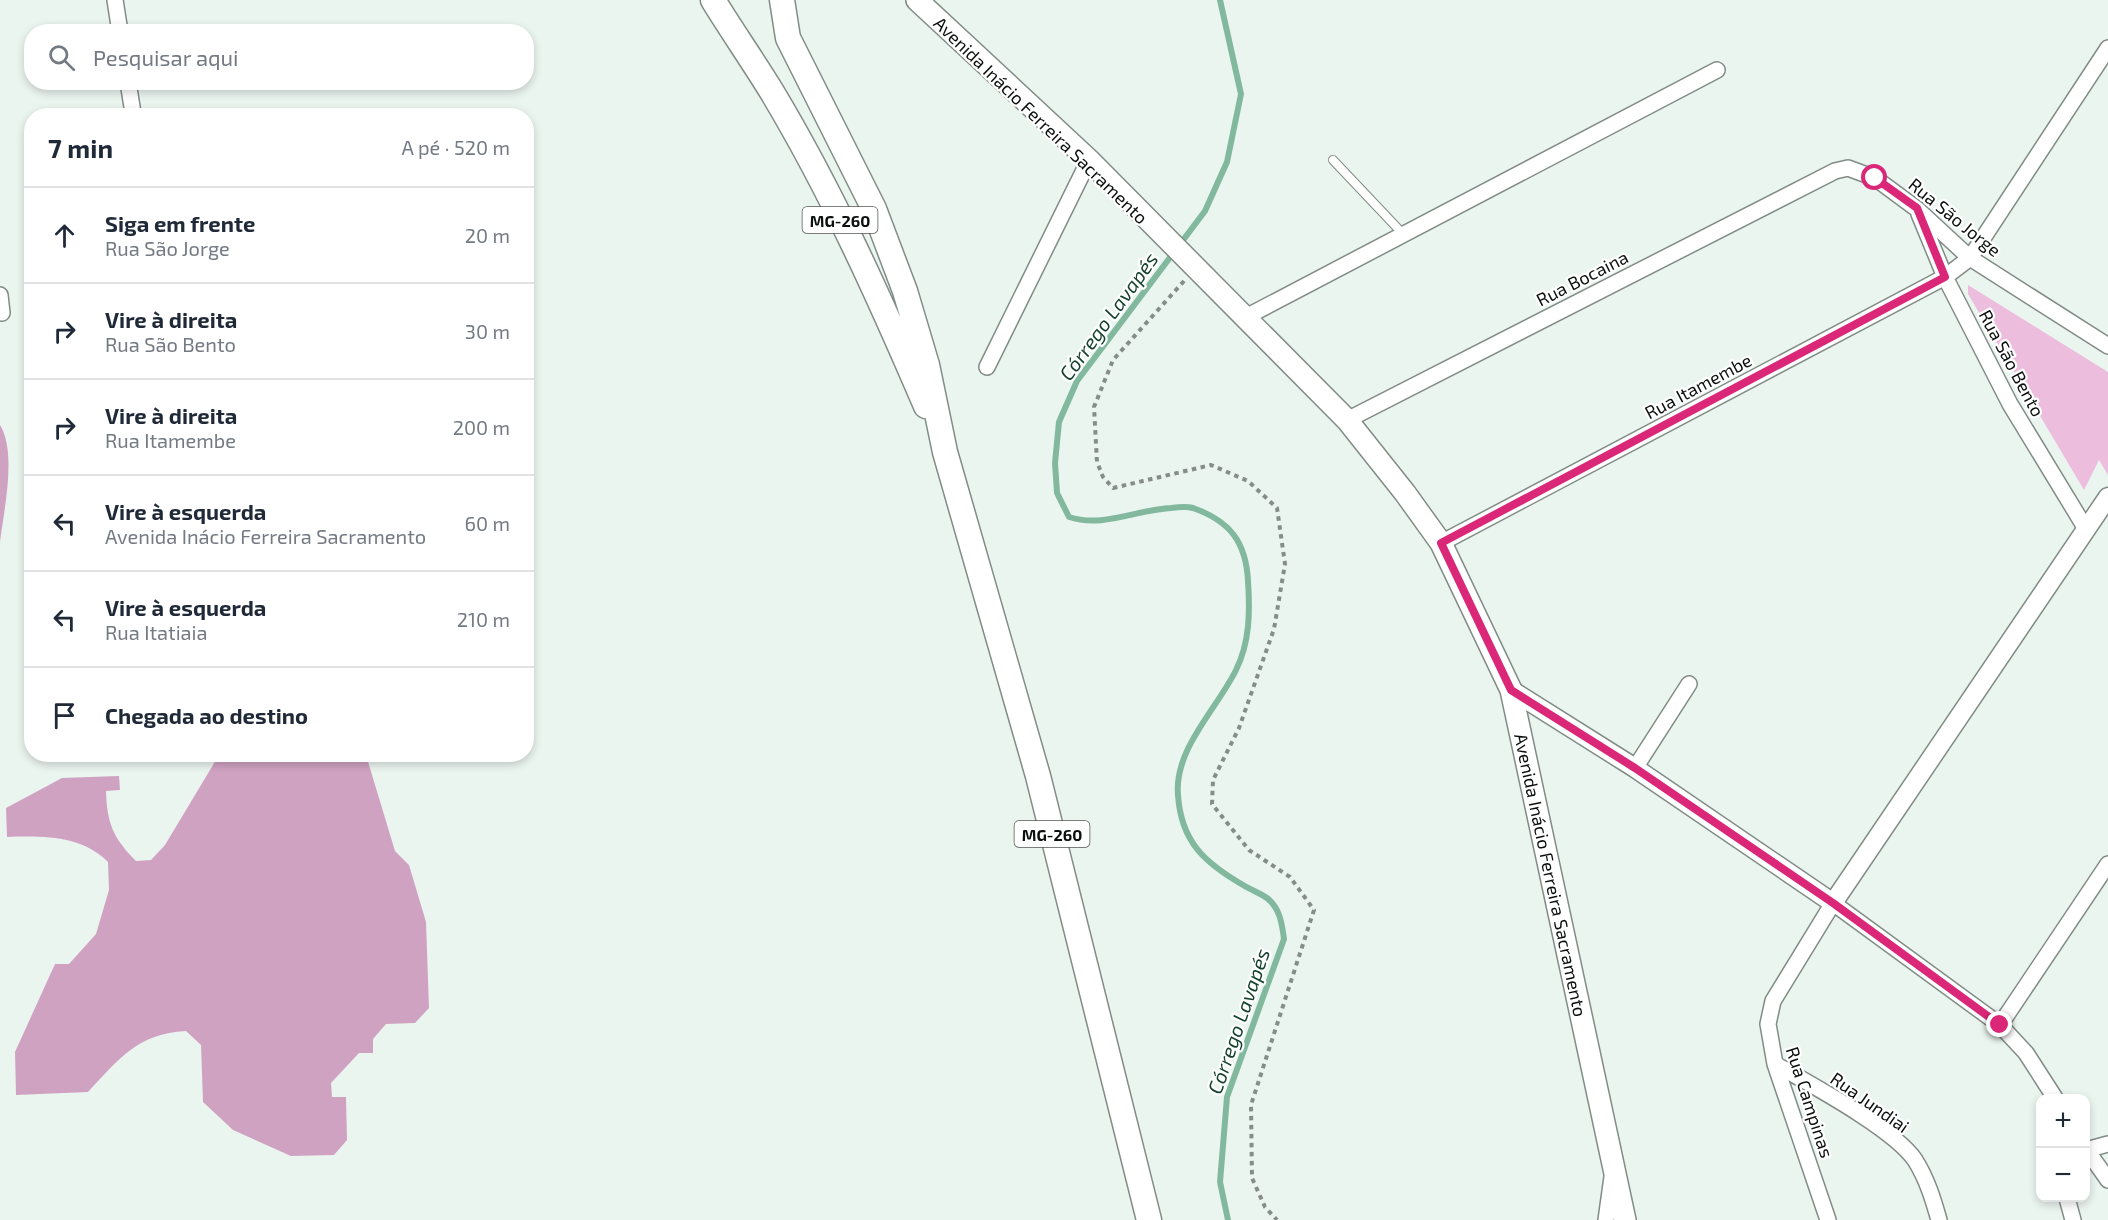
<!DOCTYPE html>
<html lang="pt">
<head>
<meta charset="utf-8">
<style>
	body { margin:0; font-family:"Exo 2",sans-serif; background:#f2f2f3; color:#1f2937 }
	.controls { position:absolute; right:18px; bottom:18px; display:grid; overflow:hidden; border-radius:12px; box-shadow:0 3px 9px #0003 }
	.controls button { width:54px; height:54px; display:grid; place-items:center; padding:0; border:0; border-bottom:2px solid #e0e1e3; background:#fff; color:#1f2937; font:30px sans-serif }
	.stop { position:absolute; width:18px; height:18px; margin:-14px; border:4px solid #db2777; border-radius:50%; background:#fff }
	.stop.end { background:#db2777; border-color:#fff; box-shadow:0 2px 6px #0008 }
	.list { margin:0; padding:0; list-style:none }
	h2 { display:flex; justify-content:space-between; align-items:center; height:78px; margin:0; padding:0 24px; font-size:26px }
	h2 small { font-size:20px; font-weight:400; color:#747a83 }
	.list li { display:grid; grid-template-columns:39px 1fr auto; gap:18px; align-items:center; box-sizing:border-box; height:96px; padding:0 24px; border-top:2px solid #e0e1e3 }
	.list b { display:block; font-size:22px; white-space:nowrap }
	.list p { margin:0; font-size:20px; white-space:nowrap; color:#747a83 }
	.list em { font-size:20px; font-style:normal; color:#747a83 }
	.icon { flex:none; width:33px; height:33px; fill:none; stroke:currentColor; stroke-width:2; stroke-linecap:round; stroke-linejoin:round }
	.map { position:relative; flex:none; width:2108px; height:1220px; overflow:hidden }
	.search { position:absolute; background:#fff; box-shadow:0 3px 9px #0003; left:24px; top:24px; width:510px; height:66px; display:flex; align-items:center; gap:15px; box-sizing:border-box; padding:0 21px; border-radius:24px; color:#747a83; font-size:22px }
	.panel { position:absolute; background:#fff; box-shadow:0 3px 9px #0003; left:24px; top:108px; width:510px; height:654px; border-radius:24px }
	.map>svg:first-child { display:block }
</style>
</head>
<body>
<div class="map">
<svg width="2108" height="1220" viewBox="0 0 2108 1220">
	<rect width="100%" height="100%" fill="#ebf5f0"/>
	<path fill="#ecbddc" d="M 1968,285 L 2108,372 L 2108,475 L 2099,460 L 2084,490 L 1968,294 Z"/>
	<path fill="#d0a2c1" d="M 0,425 C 17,453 4,509 0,542 Z
		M 219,755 L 366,755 L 395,851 L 409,865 L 426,922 L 429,1008 L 415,1023 L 386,1024 L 373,1039 L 373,1053 L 359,1053 L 331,1083 L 332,1097 L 346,1097 L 347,1140 L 334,1155 L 291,1156 L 233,1130 L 203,1102 L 201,1045 L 186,1031 C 138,1033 118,1060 88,1092 L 16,1095 L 15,1052 L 55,964 L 69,964 L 96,934 L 109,890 L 108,862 C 81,835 43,836 7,837 L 6,808 L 62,778 L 119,776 L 120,790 L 106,791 C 107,823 113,838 136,861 L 151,860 L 165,845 Z"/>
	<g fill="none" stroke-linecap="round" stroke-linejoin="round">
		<path stroke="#82b99e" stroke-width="6" d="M 1220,0 L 1241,94 L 1227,162 L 1205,211 L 1077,381 L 1059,422 L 1055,463 L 1057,493 L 1069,517 C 1103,528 1135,510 1171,508 C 1178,507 1186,506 1193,508 C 1230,521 1246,542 1248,581 C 1250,611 1250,642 1236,670 C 1217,709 1174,749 1178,795 C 1181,842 1205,863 1243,885 C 1251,890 1260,893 1267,898 C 1280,908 1282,924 1284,939 L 1227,1097 L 1220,1182 L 1228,1220"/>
		<g stroke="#828c87" stroke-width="10">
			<path id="service" d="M 1333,160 L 1404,235"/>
		</g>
		<g stroke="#828c87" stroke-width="18">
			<path id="minor" d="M 115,0 L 120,32
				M 128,82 L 133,113
				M 1919,214 L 1945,277 L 2010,404 L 2086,529
				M 0,295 L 2,313
				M 1244,318 L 1717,70
				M 987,367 L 1089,160
				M 1347,420 L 1835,171 L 1848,168 L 1875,178 L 1917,209 L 1970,258 L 2108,346
				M 1441,543 L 1945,277 L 1970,258 L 2108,48
				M 1635,768 L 1689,684
				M 2000,1025 L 2108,864
				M 1775,1064 C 1810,1084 1894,1129 1915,1160 C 1927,1179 1933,1199 1939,1220
				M 2086,1149 L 2108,1180
				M 2086,1150 L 2108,1144
				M 2067,1198 L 2073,1220
				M 1606,1220 L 1612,1177
				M 1828,1220 L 1775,1064 L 1768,1024 L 1773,1001 L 1833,903 L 2000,1025 L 2026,1053 L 2055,1098"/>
		</g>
		<g stroke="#828c87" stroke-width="21">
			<path id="tertiary" d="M 1511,690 L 1635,768 L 1833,903 L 2108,497"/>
		</g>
		<g stroke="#828c87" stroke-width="24">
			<path id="secondary" d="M 917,0 L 1089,160 L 1347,420 L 1405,493 L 1441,543 L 1511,690 L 1625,1220"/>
		</g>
		<g stroke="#828c87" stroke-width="27">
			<path id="primary" d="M 713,0 C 732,31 753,61 772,92 C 832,192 880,299 926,406
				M 782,0 L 788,38 L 874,209 L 905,291 L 927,365 L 945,452 L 1038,776 L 1149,1220"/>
		</g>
		<path stroke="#858c89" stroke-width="4" stroke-dasharray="4.5 4.5" stroke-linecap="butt" d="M 1184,281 L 1113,360 L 1094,407 L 1097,462 L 1103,477 L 1113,488 L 1211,465 L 1248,481 L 1277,508 L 1285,564 L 1274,629 L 1239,728 L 1213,780 L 1212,804 L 1249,850 L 1290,877 L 1314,910 L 1251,1105 L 1252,1178 L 1265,1207 L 1277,1220"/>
		<use href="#service" stroke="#fff" stroke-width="8"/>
		<use href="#minor" stroke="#fff" stroke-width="15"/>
		<use href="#tertiary" stroke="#fff" stroke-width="18"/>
		<use href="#secondary" stroke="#fff" stroke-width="21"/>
		<use href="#primary" stroke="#fff" stroke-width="24"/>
	</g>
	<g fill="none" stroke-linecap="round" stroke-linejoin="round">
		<path stroke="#db2777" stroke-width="8" d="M 1875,178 L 1917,208 L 1945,277 L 1441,543 L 1511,690 L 1635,768 L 1833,903 L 2000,1025"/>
	</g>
	<g text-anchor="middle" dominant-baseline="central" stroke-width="4.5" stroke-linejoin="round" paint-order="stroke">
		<g fill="#fff" stroke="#545756" stroke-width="1.5">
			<rect x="802.5" y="207" width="75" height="26" rx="4.5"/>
			<rect x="1014.5" y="821" width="75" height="26" rx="4.5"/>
		</g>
		<g font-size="16" font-weight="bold" fill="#0b0f0d">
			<text x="840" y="220">MG-260</text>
			<text x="1052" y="834">MG-260</text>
		</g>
		<g font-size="18" fill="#0b0f0d" stroke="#fff">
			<text transform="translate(1041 120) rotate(44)">Avenida Inácio Ferreira Sacramento</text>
			<text transform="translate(1955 217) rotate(39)">Rua São Jorge</text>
			<text transform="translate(1582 278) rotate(-27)">Rua Bocaina</text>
			<text transform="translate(2012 363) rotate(62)">Rua São Bento</text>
			<text transform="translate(1698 386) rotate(-28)">Rua Itamembe</text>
			<text transform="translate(1551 875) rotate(78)">Avenida Inácio Ferreira Sacramento</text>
			<text transform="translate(1810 1102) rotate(72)">Rua Campinas</text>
			<text transform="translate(1870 1102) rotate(35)">Rua Jundiai</text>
		</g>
		<g font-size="20" font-style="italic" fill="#15422f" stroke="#fff">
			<text transform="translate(1108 316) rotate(-54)">Córrego Lavapés</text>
			<text transform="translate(1238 1021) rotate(-71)">Córrego Lavapés</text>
		</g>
	</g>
</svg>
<div class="controls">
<button>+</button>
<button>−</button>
</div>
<div class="stop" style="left:1875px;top:178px"></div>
<div class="stop end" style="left:2000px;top:1025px"></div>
<div class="search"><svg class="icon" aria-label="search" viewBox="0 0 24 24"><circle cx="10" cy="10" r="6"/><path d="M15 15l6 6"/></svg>Pesquisar aqui</div>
<section class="panel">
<h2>7 min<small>A pé · 520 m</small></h2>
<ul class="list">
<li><svg class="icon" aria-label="ahead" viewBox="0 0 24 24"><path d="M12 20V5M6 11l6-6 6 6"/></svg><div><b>Siga em frente</b><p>Rua São Jorge</p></div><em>20 m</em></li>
<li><svg class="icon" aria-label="right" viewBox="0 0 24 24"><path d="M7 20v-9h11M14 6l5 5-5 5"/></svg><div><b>Vire à direita</b><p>Rua São Bento</p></div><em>30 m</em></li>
<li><svg class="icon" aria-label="right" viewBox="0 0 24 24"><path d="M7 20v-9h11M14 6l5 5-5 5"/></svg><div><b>Vire à direita</b><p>Rua Itamembe</p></div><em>200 m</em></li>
<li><svg class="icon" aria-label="left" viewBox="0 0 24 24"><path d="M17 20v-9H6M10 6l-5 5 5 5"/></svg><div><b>Vire à esquerda</b><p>Avenida Inácio Ferreira Sacramento</p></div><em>60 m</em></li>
<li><svg class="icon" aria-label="left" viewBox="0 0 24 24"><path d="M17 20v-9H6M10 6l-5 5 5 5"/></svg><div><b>Vire à esquerda</b><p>Rua Itatiaia</p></div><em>210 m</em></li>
<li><svg class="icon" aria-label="arrive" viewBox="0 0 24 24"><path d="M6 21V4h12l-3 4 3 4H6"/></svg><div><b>Chegada ao destino</b></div></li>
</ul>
</section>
</div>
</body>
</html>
